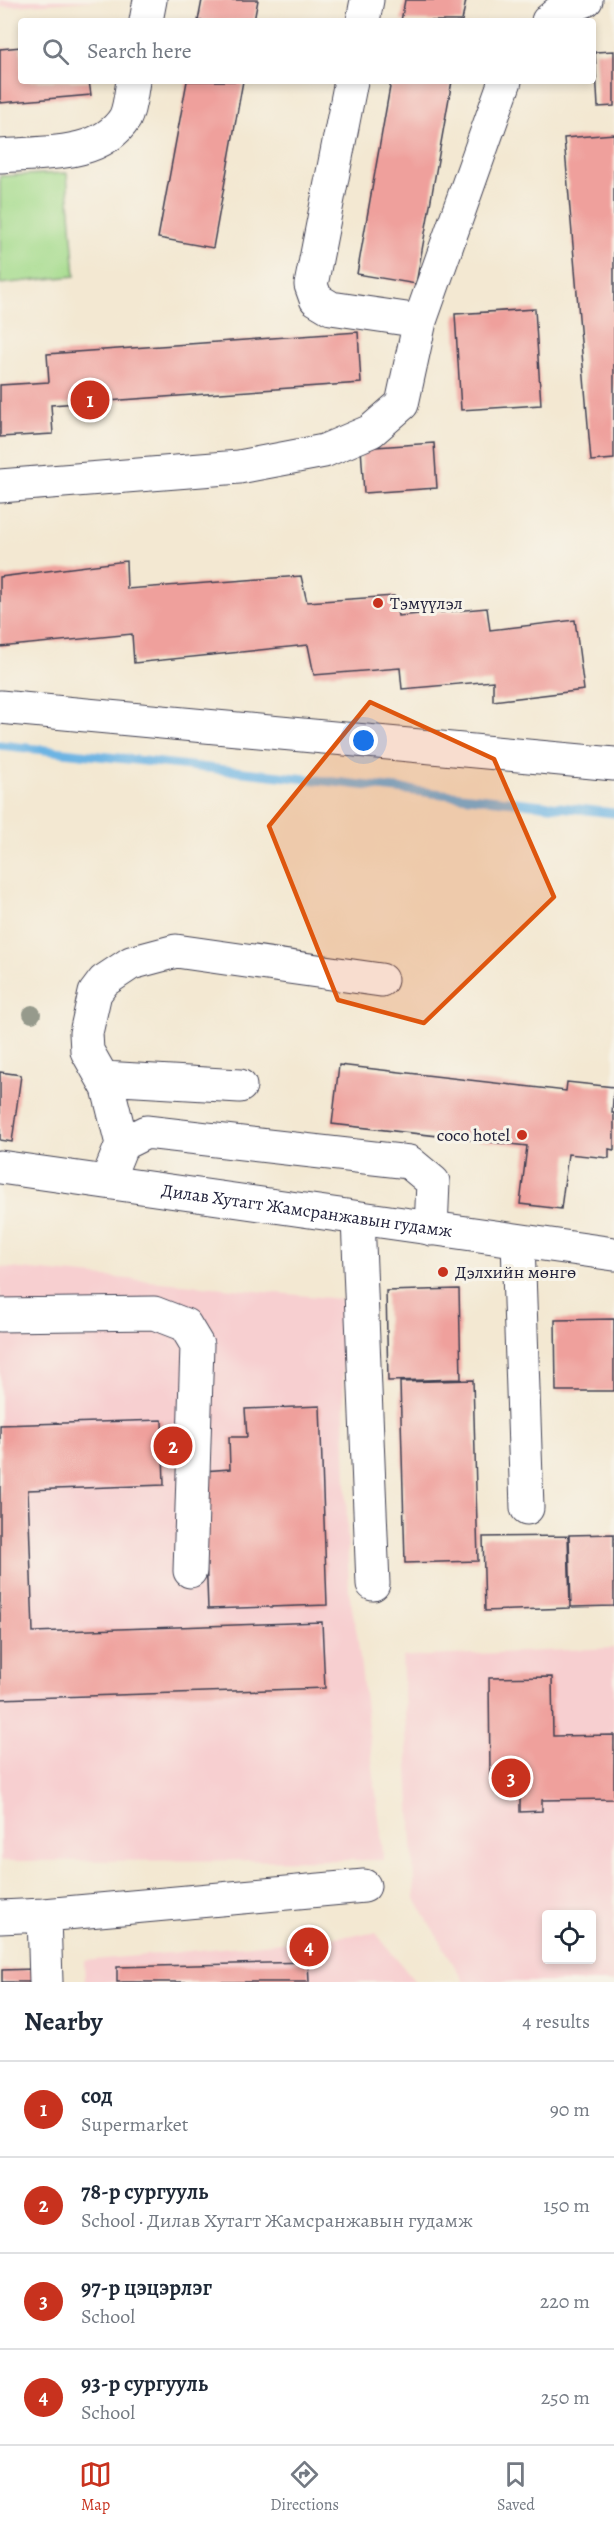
<!DOCTYPE html>
<html lang="en">
<head>
<meta charset="utf-8">
<style>
	body { margin:0; font-family:Alegreya,serif; background:#f6f6f7; color:#1f2937 }
	.controls { position:absolute; right:18px; bottom:18px; display:grid; overflow:hidden; border-radius:6px; box-shadow:0 3px 9px #0003 }
	.controls button { width:54px; height:54px; display:grid; place-items:center; padding:0; border:0; border-bottom:2px solid #e0e1e3; background:#fff; color:#1f2937; font:30px sans-serif }
	.you { position:absolute; left:364px; top:741px; width:21px; height:21px; margin:-15px; border:4px solid #fff; border-radius:50%; background:#1a73e8; box-shadow:0 0 0 9px #1a73e833 }
	.badge { display:grid; place-items:center; width:39px; height:39px; border-radius:50%; background:#c8321e; color:#fff; font-size:20px; font-weight:700 }
	.pin { position:absolute; translate:-50% -50%; border:3px solid #fff; box-shadow:0 2px 6px #0006 }
	.list { margin:0; padding:0; list-style:none }
	h2 { display:flex; justify-content:space-between; align-items:center; height:78px; margin:0; padding:0 24px; font-size:26px }
	h2 small { font-size:20px; font-weight:400; color:#747a83 }
	.list li { display:grid; grid-template-columns:39px 1fr auto; gap:18px; align-items:center; box-sizing:border-box; height:96px; padding:0 24px; border-top:2px solid #e0e1e3 }
	.list b { display:block; font-size:22px; white-space:nowrap }
	.list p { margin:0; font-size:20px; white-space:nowrap; color:#747a83 }
	.list em { font-size:20px; font-style:normal; color:#747a83 }
	.icon { flex:none; width:33px; height:33px; fill:none; stroke:currentColor; stroke-width:2; stroke-linecap:round; stroke-linejoin:round }
	.map { position:relative; flex:none; width:614px; height:1982px; overflow:hidden }
	.search { position:absolute; background:#fff; box-shadow:0 3px 9px #0003; left:18px; right:18px; top:18px; height:66px; display:flex; align-items:center; gap:15px; box-sizing:border-box; padding:0 21px; border-radius:6px; color:#747a83; font-size:22px }
	.sheet { height:462px; background:#fff }
	nav { display:flex; justify-content:space-around; align-items:center; box-sizing:border-box; height:84px; border-top:2px solid #e0e1e3; background:#fff; font-size:16px; color:#747a83 }
	nav a { display:grid; justify-items:center; gap:3px }
	nav .on { color:#c8321e }
	.map>svg:first-child { display:block }
</style>
</head>
<body>
<div class="map">
<svg width="614" height="1982" viewBox="0 0 614 1982">
	<rect width="100%" height="100%" fill="#f7f3e8"/>
	<filter id="ink" filterUnits="userSpaceOnUse"><feTurbulence type="fractalNoise" baseFrequency=".0167" numOctaves="2"/><feDisplacementMap in="SourceGraphic" scale="12" xChannelSelector="R" yChannelSelector="G"/><feConvolveMatrix kernelMatrix="1 2 1 2 8 2 1 2 1" color-interpolation-filters="sRGB"/></filter>
	<filter id="wash" filterUnits="userSpaceOnUse"><feTurbulence type="fractalNoise" baseFrequency=".008" numOctaves="4" result="noise"/><feDisplacementMap in="SourceGraphic" scale="24" xChannelSelector="R" yChannelSelector="G"/><feGaussianBlur stdDeviation="1.35" result="paint"/><feColorMatrix in="noise" values="0 0 0 0 0 0 0 0 0 0 0 0 0 0 0 0 0 1.4 0 .05"/><feComposite in="paint" operator="in"/></filter>
	<g filter="url(#wash)">
		<rect width="100%" height="100%" fill="#f3e8d2"/>
		<path fill="#f7cfd0" fill-rule="evenodd" d="M 0,0 L 100,0 L 0,7 Z
			M 0,1267 L 341,1299 L 349,1592 L 357,1634 L 384,1860 L 0,1861 Z
			M 614,1648 L 614,1982 L 464,1982 L 415,1899 L 402,1657 ZM 546,1914 L 592,1914 L 592,1960 L 546,1960 Z
			M 376,1933 L 415,1982 L 85,1982 L 84,1961 Z"/>
		<path fill="#a4db8c" stroke="#637e64" stroke-width="1.5" d="M 67,173 L 75,276 L 0,284 L 0,176 Z"/>
		<g fill="none" stroke-linecap="round" stroke-linejoin="round">
			<path stroke="#6cb4e3" stroke-width="9" d="M 0,745 L 614,813"/>
		</g>
		<g id="blocks">
			<path fill="#efa09c" d="M 202,0 L 258,0 L 254,21 L 198,21 Z
				M 405,0 L 466,0 L 462,21 L 401,21 Z
				M 21,47 L 21,81 L 89,81 L 91,95 L 0,103 L 0,49 Z
				M 614,51 L 614,106 L 598,107 L 595,52 Z
				M 187,81 L 243,81 L 213,248 L 158,238 Z
				M 391,81 L 452,81 L 416,284 L 357,274 Z
				M 614,134 L 614,459 L 591,461 L 564,138 Z
				M 535,309 L 541,405 L 461,410 L 455,314 Z
				M 358,332 L 361,383 L 51,405 L 53,434 L 0,437 L 0,385 L 49,382 L 47,354 Z
				M 434,443 L 437,488 L 364,493 L 361,448 Z
				M 126,561 L 127,589 L 301,576 L 307,602 L 394,596 L 398,616 L 487,608 L 490,630 L 575,620 L 584,690 L 493,701 L 493,681 L 402,689 L 400,668 L 314,675 L 308,645 L 134,663 L 132,634 L 0,647 L 0,577 Z
				M 339,1065 L 566,1091 L 567,1082 L 614,1087 L 612,1113 L 614,1113 L 614,1150 L 609,1149 L 609,1158 L 568,1154 L 561,1209 L 520,1204 L 527,1146 L 332,1124 Z
				M 0,1072 L 21,1075 L 12,1142 L 0,1140 Z
				M 459,1289 L 461,1379 L 388,1381 L 386,1291 Z
				M 614,1319 L 614,1391 L 556,1391 L 555,1320 Z
				M 473,1380 L 478,1561 L 405,1563 L 400,1382 Z
				M 320,1406 L 327,1605 L 208,1609 L 203,1471 L 230,1469 L 229,1437 L 247,1437 L 245,1409 Z
				M 162,1420 L 164,1485 L 28,1490 L 33,1632 L 322,1622 L 325,1688 L 0,1699 L 0,1425 Z
				M 614,1534 L 614,1606 L 571,1607 L 569,1535 Z
				M 568,1536 L 570,1608 L 485,1611 L 483,1537 Z
				M 552,1677 L 553,1736 L 614,1735 L 614,1799 L 542,1800 L 542,1811 L 520,1812 L 520,1774 L 490,1775 L 489,1678 Z
				M 308,1962 L 309,1982 L 117,1982 L 117,1967 Z
				M 34,1969 L 34,1982 L 2,1982 L 2,1970 Z"/>
		</g>
	</g>
	<g filter="url(#ink)">
		<use href="#blocks" fill-opacity="0" stroke="#414052" stroke-width="1.5"/>
		<g fill="none" stroke-linecap="round" stroke-linejoin="round">
			<g stroke="#414052" stroke-width="35">
				<path id="minor" d="M 146,21 L 150,0
					M 363,21 L 367,0
					M 548,21 L 561,10 L 586,0
					M 351,81 L 311,285 L 316,299 L 331,308 L 420,321
					M 0,156 C 41,152 100,158 125,118 C 130,108 131,92 133,81
					M 0,486 L 239,467 L 324,451 L 371,431 L 402,404 L 420,321 L 505,81
					M 0,707 L 614,764
					M 103,1078 L 240,1086
					M 122,1144 L 108,1088 L 87,1051 L 86,1033 L 95,993 L 104,981 L 131,963 L 176,951 L 381,980
					M 107,1181 L 122,1144 L 146,1132 L 409,1162 L 433,1182 L 431,1229
					M 358,1219 L 373,1584
					M 518,1242 L 527,1508
					M 0,1315 L 154,1313 L 185,1325 L 197,1345 L 190,1571
					M 44,1915 L 364,1886
					M 0,1917 L 44,1915 L 46,1982"/>
			</g>
			<g stroke="#414052" stroke-width="35">
				<g id="major">
					<path id="s1" d="M 0,1167 L 614,1254"/>
				</g>
			</g>
			<use href="#minor" stroke="#fff" stroke-width="33"/>
			<use href="#major" stroke="#fff" stroke-width="33"/>
		</g>
		<circle fill="#969a8c" cx="32" cy="1014" r="9"/>
	</g>
	<path fill="#de560e" fill-opacity="0.2" stroke="#de560e" stroke-width="4.5" stroke-linejoin="round" d="M 370,702 L 494,759 L 554,897 L 424,1023 L 338,1000 L 269,826 Z"/>
	<g fill="#c8321e" stroke="#f7f3e8" stroke-width="2">
		<circle cx="378" cy="603" r="6"/>
		<circle cx="522" cy="1135" r="6"/>
		<circle cx="443" cy="1272" r="6"/>
	</g>
	<g text-anchor="middle" dominant-baseline="central" stroke-width="6" stroke-linejoin="round" paint-order="stroke">
		<g font-size="18" fill="#22223b" stroke="#f7f3e8" text-anchor="start">
			<text x="390" y="603">Тэмүүлэл</text>
			<text x="510" y="1135" text-anchor="end">coco hotel</text>
			<text x="455" y="1272">Дэлхийн мөнгө</text>
		</g>
		<g font-size="18" fill="#22223b" stroke="#f7f3e8">
			<text stroke="none"><textPath href="#s1" startOffset="310">Дилав Хутагт Жамсранжавын гудамж</textPath></text>
		</g>
	</g>
</svg>
<div class="controls">
<button><svg class="icon" aria-label="locate" viewBox="0 0 24 24"><circle cx="12" cy="12" r="6"/><path d="M12 2v4M12 18v4M2 12h4M18 12h4"/></svg></button>
</div>
<div class="you"></div>
<div class="pin badge" style="left:90px;top:400px">1</div>
<div class="pin badge" style="left:173px;top:1446px">2</div>
<div class="pin badge" style="left:511px;top:1778px">3</div>
<div class="pin badge" style="left:309px;top:1947px">4</div>
<div class="search"><svg class="icon" aria-label="search" viewBox="0 0 24 24"><circle cx="10" cy="10" r="6"/><path d="M15 15l6 6"/></svg>Search here</div>
</div>
<section class="sheet">
<h2>Nearby<small>4 results</small></h2>
<ul class="list">
<li><span class="badge">1</span><div><b>сод</b><p>Supermarket</p></div><em>90 m</em></li>
<li><span class="badge">2</span><div><b>78-р сургууль</b><p>School · Дилав Хутагт Жамсранжавын гудамж</p></div><em>150 m</em></li>
<li><span class="badge">3</span><div><b>97-р цэцэрлэг</b><p>School</p></div><em>220 m</em></li>
<li><span class="badge">4</span><div><b>93-р сургууль</b><p>School</p></div><em>250 m</em></li>
</ul>
</section>
<nav>
<a class="on"><svg class="icon" aria-label="map" viewBox="0 0 24 24"><path d="M3 6l6-2 6 2 6-2v14l-6 2-6-2-6 2zM9 4v14M15 6v14"/></svg>Map</a>
<a><svg class="icon" aria-label="directions" viewBox="0 0 24 24"><path d="M12 3l9 9-9 9-9-9zM9 14v-3h6M13 9l2 2-2 2"/></svg>Directions</a>
<a><svg class="icon" aria-label="saved" viewBox="0 0 24 24"><path d="M7 4h10v16l-5-4-5 4z"/></svg>Saved</a>
</nav>
</body>
</html>
